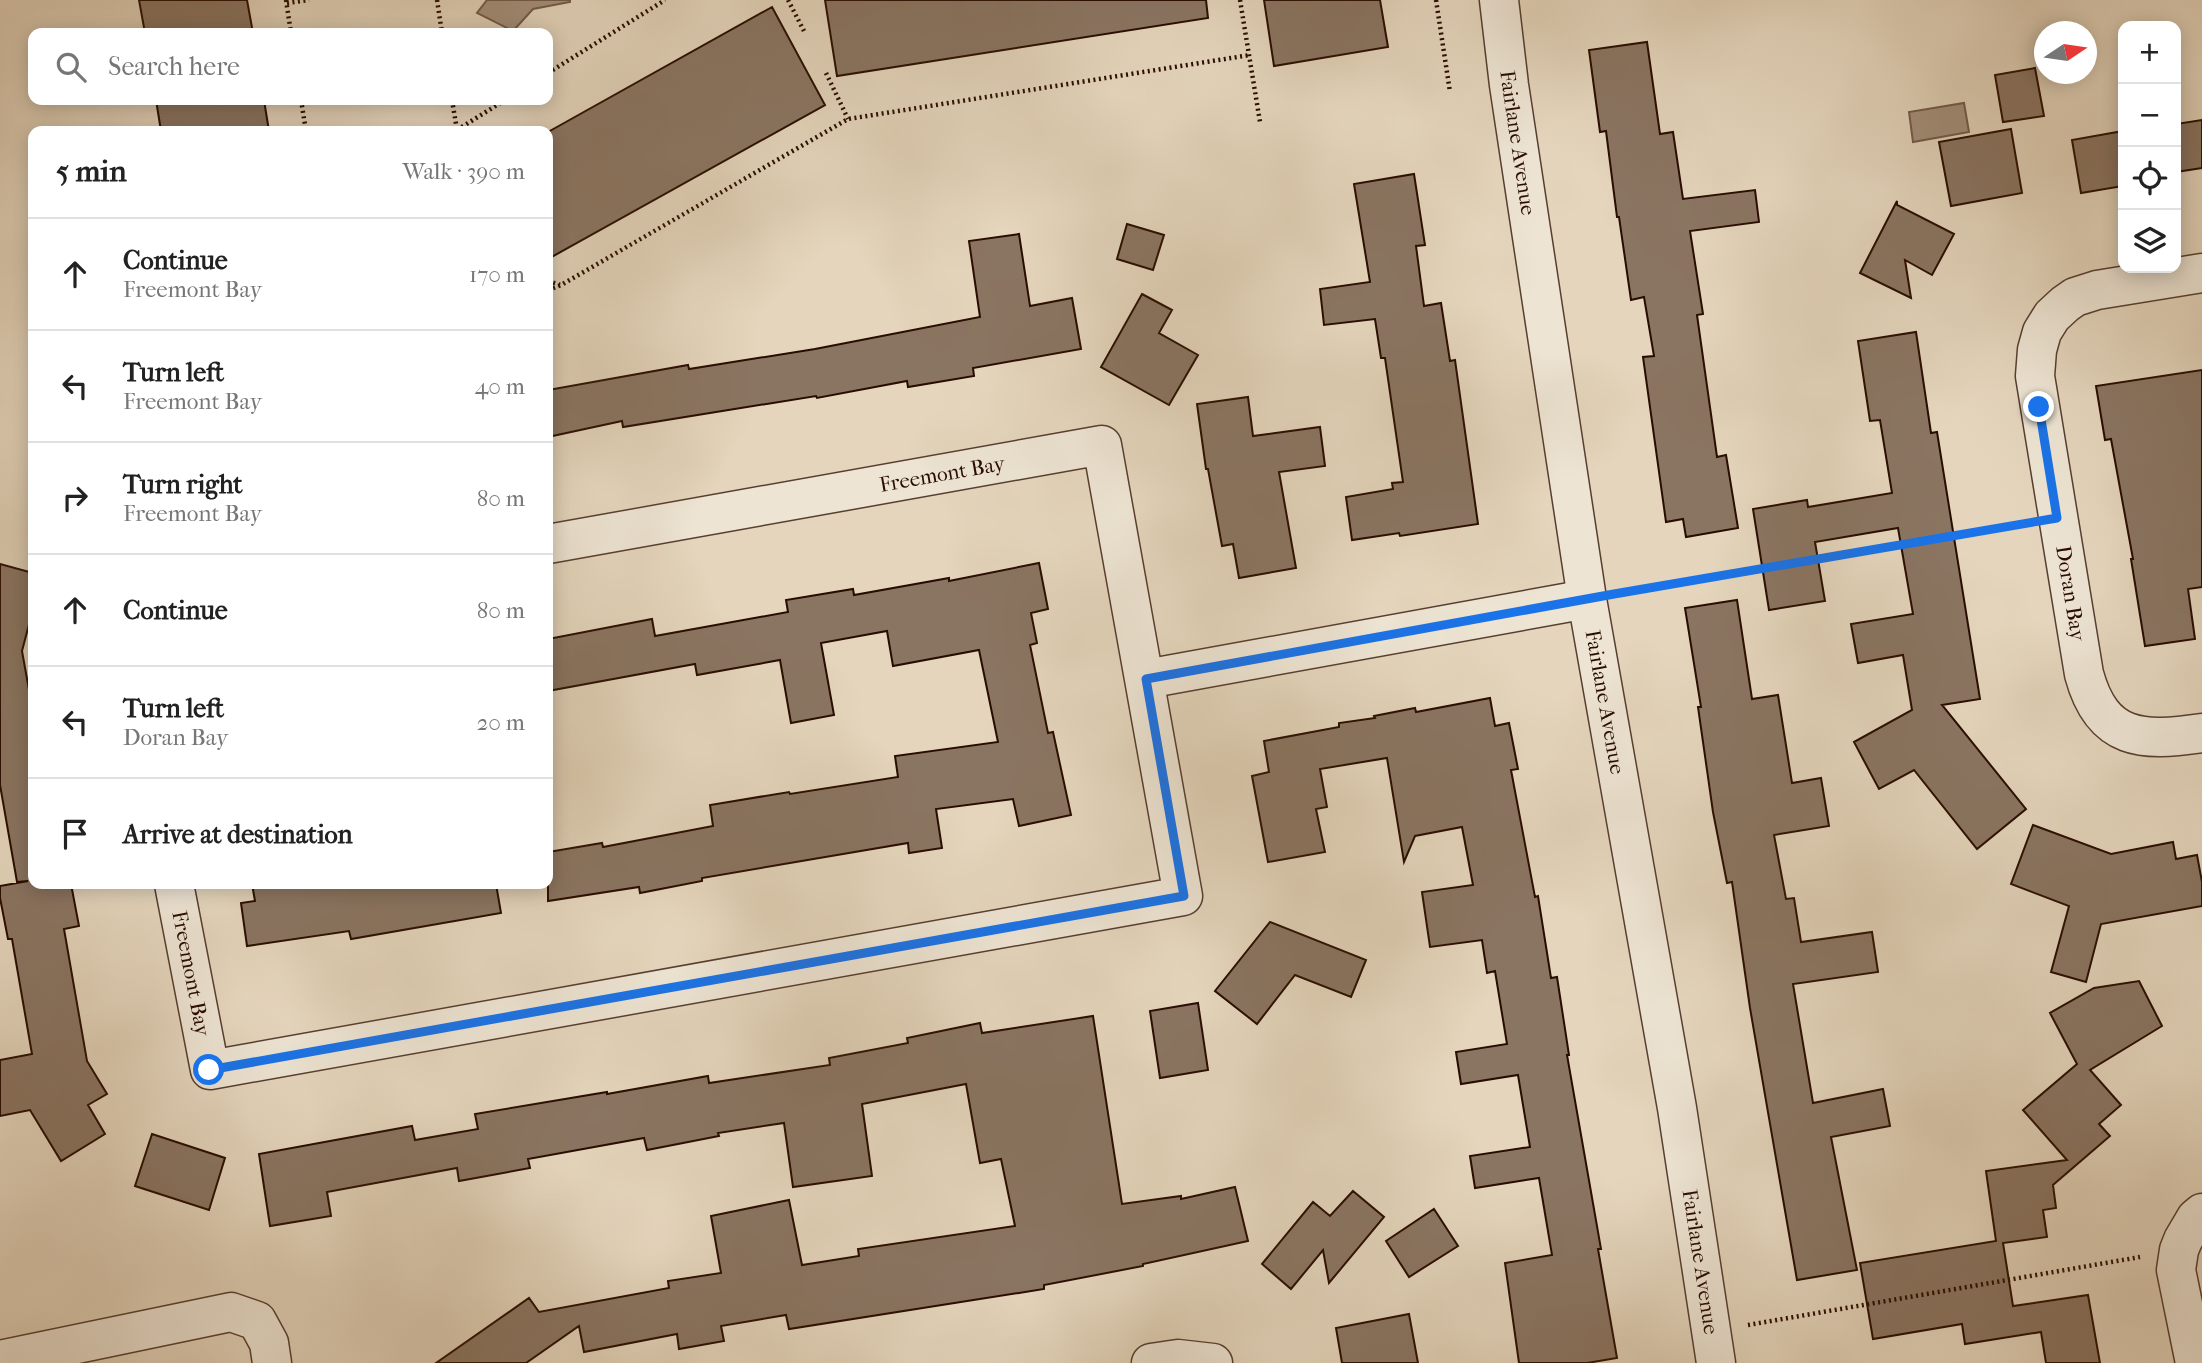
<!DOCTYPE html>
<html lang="en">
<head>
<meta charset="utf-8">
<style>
	body { margin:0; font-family:"IM FELL French Canon",serif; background:#f6f6f6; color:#222 }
	.controls { position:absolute; right:21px; top:21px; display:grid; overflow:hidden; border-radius:14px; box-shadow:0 4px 18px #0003 }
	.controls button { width:63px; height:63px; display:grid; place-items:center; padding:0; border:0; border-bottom:2px solid #e0e0e0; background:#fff; color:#222; font:35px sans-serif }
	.compass { position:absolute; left:2034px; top:21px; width:63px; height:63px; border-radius:50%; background:#fff; box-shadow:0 4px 18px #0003; rotate:77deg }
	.stop { position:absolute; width:21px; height:21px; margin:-16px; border:5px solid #1a73e8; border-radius:50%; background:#fff }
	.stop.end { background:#1a73e8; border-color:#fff; box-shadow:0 2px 7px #0008 }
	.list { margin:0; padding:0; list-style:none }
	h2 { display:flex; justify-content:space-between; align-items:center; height:91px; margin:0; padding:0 28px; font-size:30px }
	h2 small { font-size:23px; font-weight:400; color:#767676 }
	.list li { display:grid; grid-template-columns:46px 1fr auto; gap:21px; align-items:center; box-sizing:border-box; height:112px; padding:0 28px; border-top:2px solid #e0e0e0 }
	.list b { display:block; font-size:26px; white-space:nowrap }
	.list p { margin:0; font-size:23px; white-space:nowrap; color:#767676 }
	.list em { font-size:23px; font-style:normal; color:#767676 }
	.icon { flex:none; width:38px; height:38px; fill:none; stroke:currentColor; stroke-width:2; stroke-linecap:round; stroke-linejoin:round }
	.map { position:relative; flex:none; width:2202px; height:1363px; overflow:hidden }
	.search { position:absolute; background:#fff; box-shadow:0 4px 18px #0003; left:28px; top:28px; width:525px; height:77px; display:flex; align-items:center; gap:18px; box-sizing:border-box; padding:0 24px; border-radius:14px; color:#767676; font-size:26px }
	.panel { position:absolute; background:#fff; box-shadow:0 4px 18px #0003; left:28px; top:126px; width:525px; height:763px; border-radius:14px }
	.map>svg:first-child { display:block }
</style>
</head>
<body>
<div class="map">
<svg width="2202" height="1363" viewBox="0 0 2202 1363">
	<rect width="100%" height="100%" fill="#e4d5bc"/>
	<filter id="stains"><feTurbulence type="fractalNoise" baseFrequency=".00286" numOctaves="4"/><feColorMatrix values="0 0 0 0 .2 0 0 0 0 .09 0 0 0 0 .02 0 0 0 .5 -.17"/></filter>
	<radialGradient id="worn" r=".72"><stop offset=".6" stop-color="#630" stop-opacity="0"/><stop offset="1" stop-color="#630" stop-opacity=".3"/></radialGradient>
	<path fill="#a4917c" stroke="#735c4b" stroke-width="2" d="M 487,0 L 570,0 L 570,2 L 533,9 L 513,31 L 477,13 Z
		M 1964,103 L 1969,132 L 1913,142 L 1909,112 Z"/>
	<path fill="#8a7562" stroke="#290c01" stroke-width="2" d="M 139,0 L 247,0 L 253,33 L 145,33 Z
		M 825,0 L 1206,0 L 1208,18 L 837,76 Z
		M 1264,0 L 1380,0 L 1388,47 L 1274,66 Z
		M 772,7 L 825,105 L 548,259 L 548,132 Z
		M 1647,42 L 1660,134 L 1673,132 L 1683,199 L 1755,190 L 1759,222 L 1690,231 L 1703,314 L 1697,315 L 1717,457 L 1726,455 L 1738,528 L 1686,537 L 1683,519 L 1666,522 L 1643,357 L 1654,356 L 1644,297 L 1631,300 L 1619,217 L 1617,217 L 1606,131 L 1600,132 L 1589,50 Z
		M 2035,68 L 2044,116 L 2003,122 L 1995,75 Z
		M 156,100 L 264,100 L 269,131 L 161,131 Z
		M 2202,120 L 2202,168 L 2176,172 L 2176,124 Z
		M 2011,129 L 2022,193 L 1951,206 L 1939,142 Z
		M 2123,131 L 2123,186 L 2081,193 L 2072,140 Z
		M 1414,174 L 1425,245 L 1416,246 L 1424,306 L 1441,303 L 1450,361 L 1455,360 L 1478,524 L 1400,536 L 1399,533 L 1352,540 L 1346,497 L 1393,489 L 1392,483 L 1403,482 L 1385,358 L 1381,358 L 1375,319 L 1324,325 L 1320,289 L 1370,282 L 1354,184 Z
		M 1897,201 L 1897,205 L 1954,234 L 1932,275 L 1905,260 L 1911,298 L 1860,273 Z
		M 1127,224 L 1164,235 L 1153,270 L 1117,259 Z
		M 1019,234 L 1030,306 L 1072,298 L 1081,349 L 973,368 L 974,376 L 908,387 L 907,381 L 817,398 L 816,396 L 623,427 L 622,421 L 548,437 L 548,390 L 688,365 L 689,369 L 815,349 L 980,317 L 969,241 Z
		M 1142,294 L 1172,310 L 1159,333 L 1198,355 L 1169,405 L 1101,367 Z
		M 1916,332 L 1931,433 L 1937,432 L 1980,699 L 1942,705 L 2026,809 L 1977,849 L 1914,770 L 1879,789 L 1854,742 L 1912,710 L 1903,655 L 1858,663 L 1851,624 L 1913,614 L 1898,528 L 1815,542 L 1825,601 L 1769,610 L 1753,509 L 1807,500 L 1808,507 L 1892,493 L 1880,420 L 1870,421 L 1858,341 Z
		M 2202,370 L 2202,587 L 2188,589 L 2195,639 L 2145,646 L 2131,559 L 2133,559 L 2111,439 L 2105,440 L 2096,386 Z
		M 1248,397 L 1253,436 L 1320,427 L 1325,466 L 1279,472 L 1296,568 L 1239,578 L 1233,544 L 1222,546 L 1208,469 L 1206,469 L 1197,404 Z
		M 1039,563 L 1048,609 L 1031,613 L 1037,643 L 1030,645 L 1048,733 L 1053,732 L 1071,815 L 1019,826 L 1013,799 L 936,809 L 942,848 L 909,853 L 908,843 L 702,878 L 702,881 L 640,893 L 639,887 L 548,901 L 548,852 L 602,843 L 603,847 L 713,826 L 710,805 L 789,792 L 790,794 L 898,777 L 895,756 L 998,742 L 979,650 L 893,666 L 887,631 L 821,643 L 834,715 L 791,723 L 780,660 L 697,675 L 695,664 L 548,691 L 548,639 L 652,619 L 655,636 L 788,612 L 786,600 L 853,589 L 854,595 L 949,578 L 949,581 Z
		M 0,564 L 33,573 L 33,609 L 22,651 L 33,712 L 33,884 L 71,884 L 79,926 L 64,929 L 87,1061 L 107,1094 L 88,1105 L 105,1134 L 61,1161 L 30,1110 L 0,1116 L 0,1060 L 32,1054 L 12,939 L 8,939 L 0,898 L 0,886 L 28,881 L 17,882 L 0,785 Z
		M 1737,600 L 1752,699 L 1778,695 L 1792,783 L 1821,778 L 1829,826 L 1774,835 L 1786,899 L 1794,898 L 1801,942 L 1872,932 L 1878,972 L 1793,984 L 1813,1103 L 1883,1089 L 1890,1126 L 1831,1137 L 1857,1270 L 1797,1280 L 1750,1008 L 1732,882 L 1727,883 L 1713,812 L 1698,707 L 1701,707 L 1685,608 Z
		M 1490,698 L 1495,726 L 1509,723 L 1518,769 L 1511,770 L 1535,897 L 1538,896 L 1551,978 L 1557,977 L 1569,1055 L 1567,1055 L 1601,1249 L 1598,1249 L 1617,1358 L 1587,1363 L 1519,1363 L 1505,1263 L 1552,1255 L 1539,1178 L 1475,1188 L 1470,1156 L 1530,1147 L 1518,1075 L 1461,1084 L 1456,1052 L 1507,1044 L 1495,971 L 1487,973 L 1482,940 L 1430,947 L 1422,892 L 1473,885 L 1462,827 L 1415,836 L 1404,862 L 1387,758 L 1320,769 L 1327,807 L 1316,809 L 1325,852 L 1268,862 L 1252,776 L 1269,772 L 1264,741 L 1339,727 L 1339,723 L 1375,718 L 1374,716 L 1415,708 L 1416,712 Z
		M 2033,825 L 2111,854 L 2173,842 L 2176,859 L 2197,855 L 2202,882 L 2202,906 L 2101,924 L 2086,982 L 2051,972 L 2069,906 L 2011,884 Z
		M 252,884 L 496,884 L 501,913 L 351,939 L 349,931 L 247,946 L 241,903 L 255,901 Z
		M 1270,922 L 1366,960 L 1351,997 L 1295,975 L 1257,1024 L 1215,991 Z
		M 2139,981 L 2162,1026 L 2090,1070 L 2121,1105 L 2099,1124 L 2110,1136 L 2053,1185 L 2056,1208 L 2043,1210 L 2047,1237 L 2003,1243 L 2013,1306 L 2088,1295 L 2100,1363 L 2046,1363 L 2041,1332 L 1965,1344 L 1962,1324 L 1873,1339 L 1860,1263 L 1996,1241 L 1986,1171 L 2067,1160 L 2023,1110 L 2077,1064 L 2050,1013 L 2094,988 Z
		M 1198,1003 L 1208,1070 L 1160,1078 L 1150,1011 Z
		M 1093,1016 L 1122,1204 L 1181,1196 L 1181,1199 L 1235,1187 L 1248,1241 L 1143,1264 L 1143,1266 L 1044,1285 L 1044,1289 L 789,1329 L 786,1315 L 721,1326 L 724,1341 L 679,1349 L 677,1334 L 584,1352 L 579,1326 L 526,1363 L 436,1363 L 529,1298 L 539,1312 L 669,1288 L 668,1281 L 721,1273 L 711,1216 L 789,1200 L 802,1265 L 859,1256 L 858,1249 L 1015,1226 L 1001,1159 L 980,1163 L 966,1084 L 862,1104 L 872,1176 L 793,1187 L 784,1123 L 718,1133 L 719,1136 L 647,1150 L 644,1138 L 528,1159 L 530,1168 L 459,1181 L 457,1168 L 327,1192 L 331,1216 L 270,1226 L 259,1154 L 412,1126 L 415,1140 L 478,1129 L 475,1114 L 607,1092 L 607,1094 L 708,1076 L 709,1083 L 830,1065 L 829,1058 L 908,1043 L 907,1038 L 980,1023 L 982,1033 Z
		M 152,1134 L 225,1158 L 209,1210 L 135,1186 Z
		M 1353,1191 L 1384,1217 L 1329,1283 L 1323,1250 L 1291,1289 L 1262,1264 L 1313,1202 L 1330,1216 Z
		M 1434,1209 L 1458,1246 L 1409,1277 L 1386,1241 Z
		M 1409,1314 L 1418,1363 L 1342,1363 L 1336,1328 Z"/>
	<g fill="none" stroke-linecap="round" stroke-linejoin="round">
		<g stroke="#583e30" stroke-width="41">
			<g id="minor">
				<path id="s1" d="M 1499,0 L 1509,85 L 1587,599 L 1677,1108 L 1716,1363"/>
				<path id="s2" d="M 2202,273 L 2097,290 L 2075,297 L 2065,304 L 2052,316 L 2042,332 L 2037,350 L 2035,376 L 2084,674 C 2102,741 2142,742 2202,733"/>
				<path d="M 1146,679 L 1587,599"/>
				<path id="s3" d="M 174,884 L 210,1070 L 1183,896 L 1102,445 L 548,544"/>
				<path d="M 0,1360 L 231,1312 L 257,1321 L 269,1343 L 272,1363"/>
				<path d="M 1151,1363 L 1178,1359 L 1213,1363"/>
				<path d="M 2195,1363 L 2176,1270 L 2179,1250 L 2183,1240 L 2196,1218 L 2202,1213"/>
			</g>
		</g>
		<path stroke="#290c01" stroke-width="4.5" stroke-dasharray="2 3.5" stroke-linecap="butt" d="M 286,0 L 291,33
			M 437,0 L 442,33
			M 788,0 L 804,31
			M 1240,0 L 1260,122
			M 1436,0 L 1450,92
			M 287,3 L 309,0
			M 548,73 L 665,0
			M 826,73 L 848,119
			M 301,100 L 306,131
			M 452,100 L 457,130
			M 457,130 L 505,100
			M 548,281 L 560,285
			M 548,290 L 561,285 L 848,119 L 1250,55
			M 1623,592 L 2021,524
			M 1748,1325 L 2140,1257"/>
		<use href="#minor" stroke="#ede4d3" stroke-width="38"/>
	</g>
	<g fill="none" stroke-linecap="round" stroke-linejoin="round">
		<path stroke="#1a73e8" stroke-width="9" d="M 209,1070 L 1184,896 L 1146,679 L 1614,594 L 2057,518 L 2039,407"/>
	</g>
	<g text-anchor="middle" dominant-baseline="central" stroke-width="6" stroke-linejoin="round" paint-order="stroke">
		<g font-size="21" fill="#290c01" stroke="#ede4d3">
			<text stroke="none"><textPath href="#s1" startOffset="144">Fairlane Avenue</textPath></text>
			<text transform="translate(942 474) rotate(-10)">Freemont Bay</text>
			<text stroke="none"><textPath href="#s2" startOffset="443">Doran Bay</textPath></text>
			<text stroke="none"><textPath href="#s1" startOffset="710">Fairlane Avenue</textPath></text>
			<text stroke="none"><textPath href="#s3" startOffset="91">Freemont Bay</textPath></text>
			<text stroke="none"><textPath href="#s1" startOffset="1278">Fairlane Avenue</textPath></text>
		</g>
	</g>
	<rect width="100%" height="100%" filter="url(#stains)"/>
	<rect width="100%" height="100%" fill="url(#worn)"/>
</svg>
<div class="controls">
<button>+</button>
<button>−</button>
<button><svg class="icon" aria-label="locate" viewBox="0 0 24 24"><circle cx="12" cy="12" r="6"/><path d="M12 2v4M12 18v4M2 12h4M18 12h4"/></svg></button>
<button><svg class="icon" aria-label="layers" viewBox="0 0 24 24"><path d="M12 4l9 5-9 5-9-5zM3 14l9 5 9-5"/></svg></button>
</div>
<svg class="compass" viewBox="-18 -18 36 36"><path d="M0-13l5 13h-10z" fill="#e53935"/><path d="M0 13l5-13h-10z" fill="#767676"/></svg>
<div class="stop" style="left:209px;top:1070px"></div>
<div class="stop end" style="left:2039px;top:407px"></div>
<div class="search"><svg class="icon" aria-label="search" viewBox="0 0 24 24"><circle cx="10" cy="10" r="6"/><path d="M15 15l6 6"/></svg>Search here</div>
<section class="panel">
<h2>5 min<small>Walk · 390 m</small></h2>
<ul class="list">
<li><svg class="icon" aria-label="ahead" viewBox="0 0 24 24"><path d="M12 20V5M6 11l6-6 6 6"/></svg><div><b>Continue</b><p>Freemont Bay</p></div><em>170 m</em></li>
<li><svg class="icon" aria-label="left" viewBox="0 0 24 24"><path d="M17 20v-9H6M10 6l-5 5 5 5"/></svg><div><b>Turn left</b><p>Freemont Bay</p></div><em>40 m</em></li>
<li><svg class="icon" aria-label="right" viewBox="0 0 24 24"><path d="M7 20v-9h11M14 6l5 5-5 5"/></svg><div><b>Turn right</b><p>Freemont Bay</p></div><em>80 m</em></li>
<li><svg class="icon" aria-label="ahead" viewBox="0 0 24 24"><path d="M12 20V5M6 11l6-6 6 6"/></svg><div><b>Continue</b></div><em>80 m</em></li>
<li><svg class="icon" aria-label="left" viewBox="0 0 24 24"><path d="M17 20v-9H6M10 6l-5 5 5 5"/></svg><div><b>Turn left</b><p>Doran Bay</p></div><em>20 m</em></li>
<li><svg class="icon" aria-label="arrive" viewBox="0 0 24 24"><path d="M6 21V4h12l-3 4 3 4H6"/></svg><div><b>Arrive at destination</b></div></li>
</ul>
</section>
</div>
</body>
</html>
